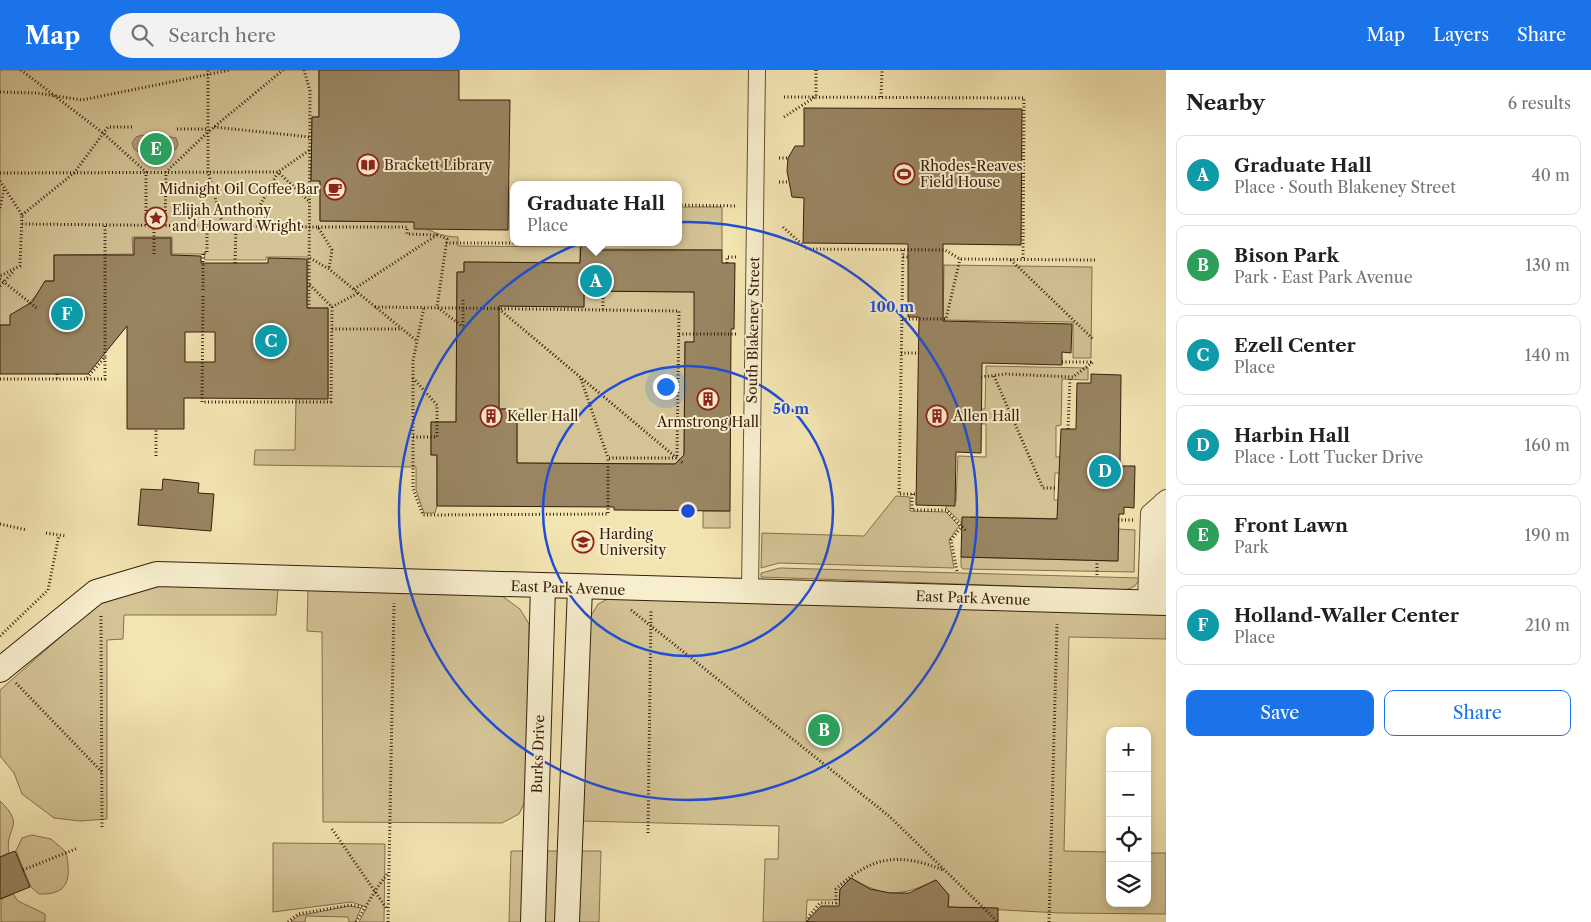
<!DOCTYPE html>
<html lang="en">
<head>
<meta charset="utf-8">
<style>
	body { margin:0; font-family:"Libre Caslon Text",serif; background:#f2f2f2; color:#202124 }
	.controls { position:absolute; right:15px; bottom:15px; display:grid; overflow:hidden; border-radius:10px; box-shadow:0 2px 8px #0003 }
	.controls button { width:45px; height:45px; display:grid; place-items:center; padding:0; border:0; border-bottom:1px solid #e0e0e0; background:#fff; color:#202124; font:25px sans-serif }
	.you { position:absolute; left:665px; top:316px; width:18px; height:18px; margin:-12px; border:4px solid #fff; border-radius:50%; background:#1a73e8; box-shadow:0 0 0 8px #1a73e833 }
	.badge { display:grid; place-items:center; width:32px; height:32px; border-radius:50%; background:#1a73e8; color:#fff; font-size:16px; font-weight:700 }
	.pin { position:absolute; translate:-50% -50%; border:2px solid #fff; box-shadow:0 1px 5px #0006 }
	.popup { position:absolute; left:510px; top:111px; width:172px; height:65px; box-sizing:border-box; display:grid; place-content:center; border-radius:10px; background:#fff; filter:drop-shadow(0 1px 4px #0005); font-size:16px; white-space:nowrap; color:#757577 }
	.popup b { font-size:19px; color:#202124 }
	.popup::after { content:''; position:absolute; left:50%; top:100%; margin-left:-10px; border:10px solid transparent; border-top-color:#fff }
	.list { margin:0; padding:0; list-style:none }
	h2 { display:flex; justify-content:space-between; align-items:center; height:65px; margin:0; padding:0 20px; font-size:21px }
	h2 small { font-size:16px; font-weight:400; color:#757577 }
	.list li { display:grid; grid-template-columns:32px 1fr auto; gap:15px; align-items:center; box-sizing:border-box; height:80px; margin:0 10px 10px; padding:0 10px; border:1px solid #e0e0e0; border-radius:10px }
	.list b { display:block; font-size:19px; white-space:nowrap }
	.list p { margin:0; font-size:16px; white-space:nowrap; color:#757577 }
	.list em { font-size:16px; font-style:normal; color:#757577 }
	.actions { display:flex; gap:10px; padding:15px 20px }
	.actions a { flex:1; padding:11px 0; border:1px solid #1a73e8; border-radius:10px; text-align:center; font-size:18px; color:#1a73e8 }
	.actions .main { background:#1a73e8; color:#fff }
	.icon { flex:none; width:28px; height:28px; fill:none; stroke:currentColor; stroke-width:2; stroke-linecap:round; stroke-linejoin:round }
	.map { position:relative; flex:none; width:1166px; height:852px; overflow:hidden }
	header { display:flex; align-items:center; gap:30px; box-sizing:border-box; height:70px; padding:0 25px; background:#1a73e8; color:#fff }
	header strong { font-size:24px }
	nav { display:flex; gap:28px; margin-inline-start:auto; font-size:18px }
	.search { width:350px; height:45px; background:#f2f2f2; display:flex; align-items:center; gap:12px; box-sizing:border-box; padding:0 18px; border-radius:28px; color:#757577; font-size:19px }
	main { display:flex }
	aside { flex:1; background:#fff }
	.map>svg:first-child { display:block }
</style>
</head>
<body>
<header>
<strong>Map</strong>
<div class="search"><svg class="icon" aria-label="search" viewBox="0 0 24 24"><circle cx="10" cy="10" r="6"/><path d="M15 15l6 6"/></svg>Search here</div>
<nav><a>Map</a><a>Layers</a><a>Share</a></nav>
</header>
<main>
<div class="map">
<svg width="1166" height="852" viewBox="0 0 1166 852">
	<rect width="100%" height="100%" fill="#f3e5b2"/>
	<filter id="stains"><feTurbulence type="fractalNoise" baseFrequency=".004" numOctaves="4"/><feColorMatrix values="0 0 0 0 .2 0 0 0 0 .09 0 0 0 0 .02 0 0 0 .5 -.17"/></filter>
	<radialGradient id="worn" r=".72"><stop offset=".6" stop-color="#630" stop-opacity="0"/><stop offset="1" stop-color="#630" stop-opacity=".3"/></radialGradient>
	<path fill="#d3c395" stroke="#857050" d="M 0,0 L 418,0 L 319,0 L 319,47 L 312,47 L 311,110 L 320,111 L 320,151 L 414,152 C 427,160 442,167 458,167 L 458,176 L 580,177 L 580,193 L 464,192 L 464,202 L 457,202 L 456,352 L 431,352 L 431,385 L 437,385 L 437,436 L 435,443 L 424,443 L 416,420 L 416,397 L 254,395 L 255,380 L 295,380 L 296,329 L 328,328 L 328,238 L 307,238 L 308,187 L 266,187 L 266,190 L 205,190 L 204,184 L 172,184 L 172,167 L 132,167 L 133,184 L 54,185 L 54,211 L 45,211 L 39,222 L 10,255 L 0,255 Z
		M 679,137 L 722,137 L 722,180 L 601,179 L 601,172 L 678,172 Z
		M 944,195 L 1092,197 L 1091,288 L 1073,288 L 1073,252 L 943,250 Z
		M 584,221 L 694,222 L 700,272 L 685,272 L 684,394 L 517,393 L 517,352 L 526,352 L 526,339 L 499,339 L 499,236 L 584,237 Z
		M 986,296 L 1088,298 L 1088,310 L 1062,309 L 1061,355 L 1056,356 L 1056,387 L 1072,387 L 1072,403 L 1055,403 L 1054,430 L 1075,431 L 1074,449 L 970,447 L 970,461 L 946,438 L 946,431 L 956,431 L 958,386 L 986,387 L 986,354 L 962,353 L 962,339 L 985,339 Z
		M 896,426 L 910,427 L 910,441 L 946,442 L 959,456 L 949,470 L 954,498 L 779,493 L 761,498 L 762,463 L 864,466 Z
		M 703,441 L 730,441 L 730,458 L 703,458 Z
		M 1118,459 L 1135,460 L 1134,502 L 963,499 L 961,497 L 961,487 L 1117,491 Z
		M 780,498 L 1140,508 L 1135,516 L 1126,520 L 761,507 L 761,503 Z
		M 144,515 L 278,519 L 276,545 L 124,545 L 123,569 L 107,570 L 107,749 L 80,751 L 54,748 L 22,724 L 14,703 L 0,686 L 0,620 L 105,528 Z
		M 308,519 L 502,526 L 520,539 L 529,554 L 528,725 L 519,744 L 502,753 L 323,752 L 322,562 L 307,561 Z
		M 610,528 L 1166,544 L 1166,569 L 1069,567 L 1064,781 L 1110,782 L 1110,833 L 1147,833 L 1147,783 L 1166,783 L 1166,844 L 1060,843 L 948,837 L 948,825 L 936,810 C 900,827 886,828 851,808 L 840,819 L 840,830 L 807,830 L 806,852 L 763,852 L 765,789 L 778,789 L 779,756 L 581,751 L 589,549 L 598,534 Z
		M 0,731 C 27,757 4,757 9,783 L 0,787 Z
		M 32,765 L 51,769 L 66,782 C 71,808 70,825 39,824 L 31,817 L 16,781 L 22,768 Z
		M 273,773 L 385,774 L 384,852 L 359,852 L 367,837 L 351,832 L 273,842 Z
		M 511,781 L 601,781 L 599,852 L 509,852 Z
		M 13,824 L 18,831 L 45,844 L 45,852 L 1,852 L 1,829 Z
		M 349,836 L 361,838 L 355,852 L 349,852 L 348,847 L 306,846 L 305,852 L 291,852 L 298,846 Z"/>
	<path fill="#b3a179" stroke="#816c4d" d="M 156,64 L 176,68 L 178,74 L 176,79 L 169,82 L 164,80 L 156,84 L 148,81 L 140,83 L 134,79 L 132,73 L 136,67 L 142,65 L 148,67 Z"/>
	<path fill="#998561" stroke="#371d0a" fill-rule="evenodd" d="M 319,0 L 459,0 L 459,30 L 510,30 L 508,160 L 414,159 L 414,152 L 320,151 L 320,111 L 311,111 L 312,47 L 319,47 Z
		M 804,38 L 1022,39 L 1021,175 L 943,174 L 943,251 L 1072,254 L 1071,283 L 1062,282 L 1062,295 L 982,293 L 981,383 L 956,382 L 955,436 L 916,435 L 919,247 L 908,247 L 908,174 L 803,173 L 804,128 L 792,127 L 787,101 L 788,88 L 795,76 L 804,76 Z
		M 134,168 L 171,168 L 171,185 L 201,186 L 201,193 L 268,193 L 268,188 L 307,189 L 307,238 L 328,238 L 328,329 L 184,328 L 184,359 L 127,359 L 127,256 L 88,304 L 0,304 L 0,255 L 10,255 L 10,245 L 32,232 L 45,211 L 54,211 L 54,185 L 134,185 ZM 185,262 L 215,262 L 215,292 L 185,292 Z
		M 581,172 L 601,172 L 601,180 L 722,180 L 722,193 L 735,193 L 734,259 L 731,259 L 730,441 L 614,440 L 614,437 L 437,436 L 437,385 L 431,385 L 431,352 L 456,352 L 457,202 L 464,202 L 464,192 L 580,193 ZM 584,221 L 694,222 L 694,272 L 685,272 L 684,385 L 675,394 L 517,393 L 517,339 L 499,339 L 499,236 L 584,237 Z
		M 1091,304 L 1121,305 L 1120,396 L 1135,396 L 1134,438 L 1124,437 L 1124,444 L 1119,444 L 1118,491 L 961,487 L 962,447 L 1057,449 L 1061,359 L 1076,359 L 1077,313 L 1091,313 Z
		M 163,409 L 199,413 L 198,423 L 214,424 L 211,461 L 138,455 L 141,419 L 162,420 Z
		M 15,781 L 30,817 L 0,829 L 0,787 Z
		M 851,808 L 870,819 L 890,823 L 909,823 L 936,810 L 949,825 L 948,837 L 998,838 L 998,852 L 806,852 L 821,836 L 839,836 L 840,819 Z"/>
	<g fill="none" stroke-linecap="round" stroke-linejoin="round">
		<g stroke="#664f34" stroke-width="18">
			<path id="street" d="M 750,520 L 757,0
				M 1146,533 L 1149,443 L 1166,428
				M 1160,533 L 1162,431"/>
		</g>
		<g stroke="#371d0a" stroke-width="26">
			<path id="secondary" d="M 0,600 L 96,522 L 157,504 C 493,514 829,525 1166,533
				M 533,852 L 543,517
				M 567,852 L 580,518"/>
		</g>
		<path stroke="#371d0a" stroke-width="3" stroke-dasharray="1 2.5" stroke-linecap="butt" d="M 21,0 L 103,63 L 146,102 L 146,155
			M 304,0 L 310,21 L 309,238
			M 816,0 L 816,27
			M 0,22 L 37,23 L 82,30 L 230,0
			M 784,27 L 1024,28 L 1023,190
			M 881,27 L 882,0
			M 784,47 L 815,27
			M 214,57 L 310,67
			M 177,59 L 208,59
			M 779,88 L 788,88
			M 0,103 L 278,102 L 310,132
			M 0,111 L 22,145 L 20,196 L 0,206
			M 779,112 L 788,112
			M 678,135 L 736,136
			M 0,138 L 4,119
			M 22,145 L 74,103 L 108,57 L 133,57
			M 22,154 L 318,157 L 332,180 L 329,199
			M 154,155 L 154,185
			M 165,155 L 166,102 L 208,62 L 208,0
			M 223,156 L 208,102 L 208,62 L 283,0
			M 249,156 L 278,102 L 311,79
			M 318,157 L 407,157 L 407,164 L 438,165 L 447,169 L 437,237 L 463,257
			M 783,157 L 807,179 L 945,180 L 960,189 L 1095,190
			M 446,173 L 580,173
			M 601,173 L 628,172
			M 903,180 L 899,424 L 916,424
			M 903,187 L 908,187
			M 310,188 L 329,199 L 417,271
			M 1011,190 L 1093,269
			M 235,193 L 236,156
			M 727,193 L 727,187 L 736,187
			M 0,209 L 38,239
			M 0,216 L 14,201
			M 354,219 L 437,165
			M 203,220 L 203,183 L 207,183 L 207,156
			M 603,221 L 603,240
			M 203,226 L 202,332 L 331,332 L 332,237 L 309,214
			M 463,230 L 463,257
			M 332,237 L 358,223
			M 375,237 L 679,241 L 677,388 L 608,388 L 608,444 L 423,445 L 413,419 L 413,291 L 424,237
			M 499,239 L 684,394
			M 902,249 L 946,249 L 960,189
			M 332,259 L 401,259
			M 679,264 L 736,264
			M 901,283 L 918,283
			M 1062,292 L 1093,292
			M 57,304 L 57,309
			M 994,306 L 1043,418 L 1057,418
			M 981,307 L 1006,304 L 1073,307 L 1093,292
			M 413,308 L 437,335 L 437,367
			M 0,309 L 86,309 L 105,287 L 105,155
			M 87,309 L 105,309 L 105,287
			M 581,309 L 608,388
			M 1068,359 L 1070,307
			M 413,367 L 437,367
			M 156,386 L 156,359
			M 912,424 L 912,440 L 946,440 L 966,461
			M 1118,450 L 1133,450
			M 0,454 L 27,460
			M 46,463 L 66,466
			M 957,501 L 951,470 L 962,456
			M 1097,505 L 1097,490
			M 631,540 L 889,746 L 998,852
			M 101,546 L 102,758
			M 0,566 L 48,520 L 59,465
			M 16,613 L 102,702
			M 332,759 L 387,839
			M 648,763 L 651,541
			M 23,800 L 78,778
			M 288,852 L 298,844 L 350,835 L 364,837
			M 356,852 L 377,818 L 388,803
			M 388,852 L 394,533
			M 808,852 L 809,846 L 820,833 L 836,833 L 836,819 C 872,786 898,782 943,800
			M 1049,852 L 1057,554"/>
		<use href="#street" stroke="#f7eecd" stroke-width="16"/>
		<use href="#secondary" stroke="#f7eecd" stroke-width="24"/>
	</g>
	<g fill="none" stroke="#1d4ed8" stroke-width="2.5">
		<circle cx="688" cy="441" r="145"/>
		<circle cx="688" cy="441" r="289"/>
	</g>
	<defs>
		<g id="library-ring" transform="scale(1.125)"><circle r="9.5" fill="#f7eecd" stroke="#8f2418" stroke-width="1.5"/><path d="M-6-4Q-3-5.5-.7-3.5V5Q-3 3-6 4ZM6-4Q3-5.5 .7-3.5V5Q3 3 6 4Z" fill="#8f2418"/></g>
		<g id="stadium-ring" transform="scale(1.125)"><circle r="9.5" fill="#f7eecd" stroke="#8f2418" stroke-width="1.5"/><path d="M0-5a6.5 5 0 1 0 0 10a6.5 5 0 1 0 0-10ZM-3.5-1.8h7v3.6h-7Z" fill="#8f2418"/></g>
		<g id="cafe-ring" transform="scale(1.125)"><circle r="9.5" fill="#f7eecd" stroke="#8f2418" stroke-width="1.5"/><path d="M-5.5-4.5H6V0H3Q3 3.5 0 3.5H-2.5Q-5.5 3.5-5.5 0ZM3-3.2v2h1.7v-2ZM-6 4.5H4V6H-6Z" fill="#8f2418"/></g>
		<g id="sight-ring" transform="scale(1.125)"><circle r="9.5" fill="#f7eecd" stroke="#8f2418" stroke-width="1.5"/><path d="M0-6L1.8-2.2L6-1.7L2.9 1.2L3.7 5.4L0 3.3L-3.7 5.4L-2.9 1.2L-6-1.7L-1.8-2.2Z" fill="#8f2418"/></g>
		<g id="building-ring" transform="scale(1.125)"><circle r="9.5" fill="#f7eecd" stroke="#8f2418" stroke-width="1.5"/><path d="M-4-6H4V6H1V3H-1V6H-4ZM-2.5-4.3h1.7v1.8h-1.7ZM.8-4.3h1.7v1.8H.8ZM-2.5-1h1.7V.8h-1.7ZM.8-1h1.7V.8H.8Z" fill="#8f2418"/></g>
		<g id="university-ring" transform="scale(1.125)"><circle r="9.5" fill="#f7eecd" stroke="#8f2418" stroke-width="1.5"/><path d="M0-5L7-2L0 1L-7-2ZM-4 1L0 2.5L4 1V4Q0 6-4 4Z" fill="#8f2418"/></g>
	</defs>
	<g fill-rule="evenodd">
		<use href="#library-ring" x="368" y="95"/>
		<use href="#stadium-ring" x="904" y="104"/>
		<use href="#cafe-ring" x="335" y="119"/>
		<use href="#sight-ring" x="156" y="148"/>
		<use href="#building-ring" x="708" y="329"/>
		<use href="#building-ring" x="491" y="346"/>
		<use href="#building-ring" x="937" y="346"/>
		<use href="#university-ring" x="583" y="472"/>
	</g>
	<g text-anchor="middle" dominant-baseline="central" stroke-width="4" stroke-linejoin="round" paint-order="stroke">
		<g font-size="14" fill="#371d0a" stroke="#f7eecd" text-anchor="start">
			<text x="384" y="95">Brackett Library</text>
			<text x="920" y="96">Rhodes-Reaves<tspan x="920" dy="16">Field House</tspan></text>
			<text x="319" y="119" text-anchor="end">Midnight Oil Coffee Bar</text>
			<text x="172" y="140">Elijah Anthony<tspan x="172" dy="16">and Howard Wright</tspan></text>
			<text x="507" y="346">Keller Hall</text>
			<text x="953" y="346">Allen Hall</text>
			<text x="708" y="352" text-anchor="middle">Armstrong Hall</text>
			<text x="599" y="464">Harding<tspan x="599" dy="16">University</tspan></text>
		</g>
		<g font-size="14" fill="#371d0a" stroke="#f7eecd">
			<text transform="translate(753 260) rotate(-89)">South Blakeney Street</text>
			<text transform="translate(568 518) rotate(2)">East Park Avenue</text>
			<text transform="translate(973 528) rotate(2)">East Park Avenue</text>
			<text transform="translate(538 684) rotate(-88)">Burks Drive</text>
		</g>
	</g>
	<circle cx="688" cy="441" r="8" fill="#1d4ed8" stroke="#f7eecd" stroke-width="2.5"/>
	<g font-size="15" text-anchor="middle" font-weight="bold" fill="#1d4ed8" stroke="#f7eecd" stroke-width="4" stroke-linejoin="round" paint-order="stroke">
		<text x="892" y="242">100 m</text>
		<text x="791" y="344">50 m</text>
	</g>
	<rect width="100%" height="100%" filter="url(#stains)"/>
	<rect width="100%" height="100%" fill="url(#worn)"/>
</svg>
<div class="controls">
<button>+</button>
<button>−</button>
<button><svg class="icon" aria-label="locate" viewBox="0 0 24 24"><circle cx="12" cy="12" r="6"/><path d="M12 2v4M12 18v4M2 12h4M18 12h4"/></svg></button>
<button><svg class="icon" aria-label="layers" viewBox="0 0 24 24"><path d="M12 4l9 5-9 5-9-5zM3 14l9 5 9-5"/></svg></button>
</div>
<div class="you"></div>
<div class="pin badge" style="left:596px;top:211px;background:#0f9aa8">A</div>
<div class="popup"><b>Graduate Hall</b>Place</div>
<div class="pin badge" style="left:824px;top:660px;background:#2e9e5b">B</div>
<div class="pin badge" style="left:271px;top:271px;background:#0f9aa8">C</div>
<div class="pin badge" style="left:1105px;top:401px;background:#0f9aa8">D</div>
<div class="pin badge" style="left:156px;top:79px;background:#2e9e5b">E</div>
<div class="pin badge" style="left:67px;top:244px;background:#0f9aa8">F</div>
</div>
<aside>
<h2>Nearby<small>6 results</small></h2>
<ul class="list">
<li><span class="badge" style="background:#0f9aa8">A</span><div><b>Graduate Hall</b><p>Place · South Blakeney Street</p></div><em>40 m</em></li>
<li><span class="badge" style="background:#2e9e5b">B</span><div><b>Bison Park</b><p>Park · East Park Avenue</p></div><em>130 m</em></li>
<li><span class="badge" style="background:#0f9aa8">C</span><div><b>Ezell Center</b><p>Place</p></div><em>140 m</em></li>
<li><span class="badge" style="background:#0f9aa8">D</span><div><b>Harbin Hall</b><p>Place · Lott Tucker Drive</p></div><em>160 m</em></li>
<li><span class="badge" style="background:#2e9e5b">E</span><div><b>Front Lawn</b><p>Park</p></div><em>190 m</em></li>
<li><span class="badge" style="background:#0f9aa8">F</span><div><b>Holland-Waller Center</b><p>Place</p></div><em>210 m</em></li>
</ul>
<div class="actions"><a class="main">Save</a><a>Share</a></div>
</aside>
</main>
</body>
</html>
